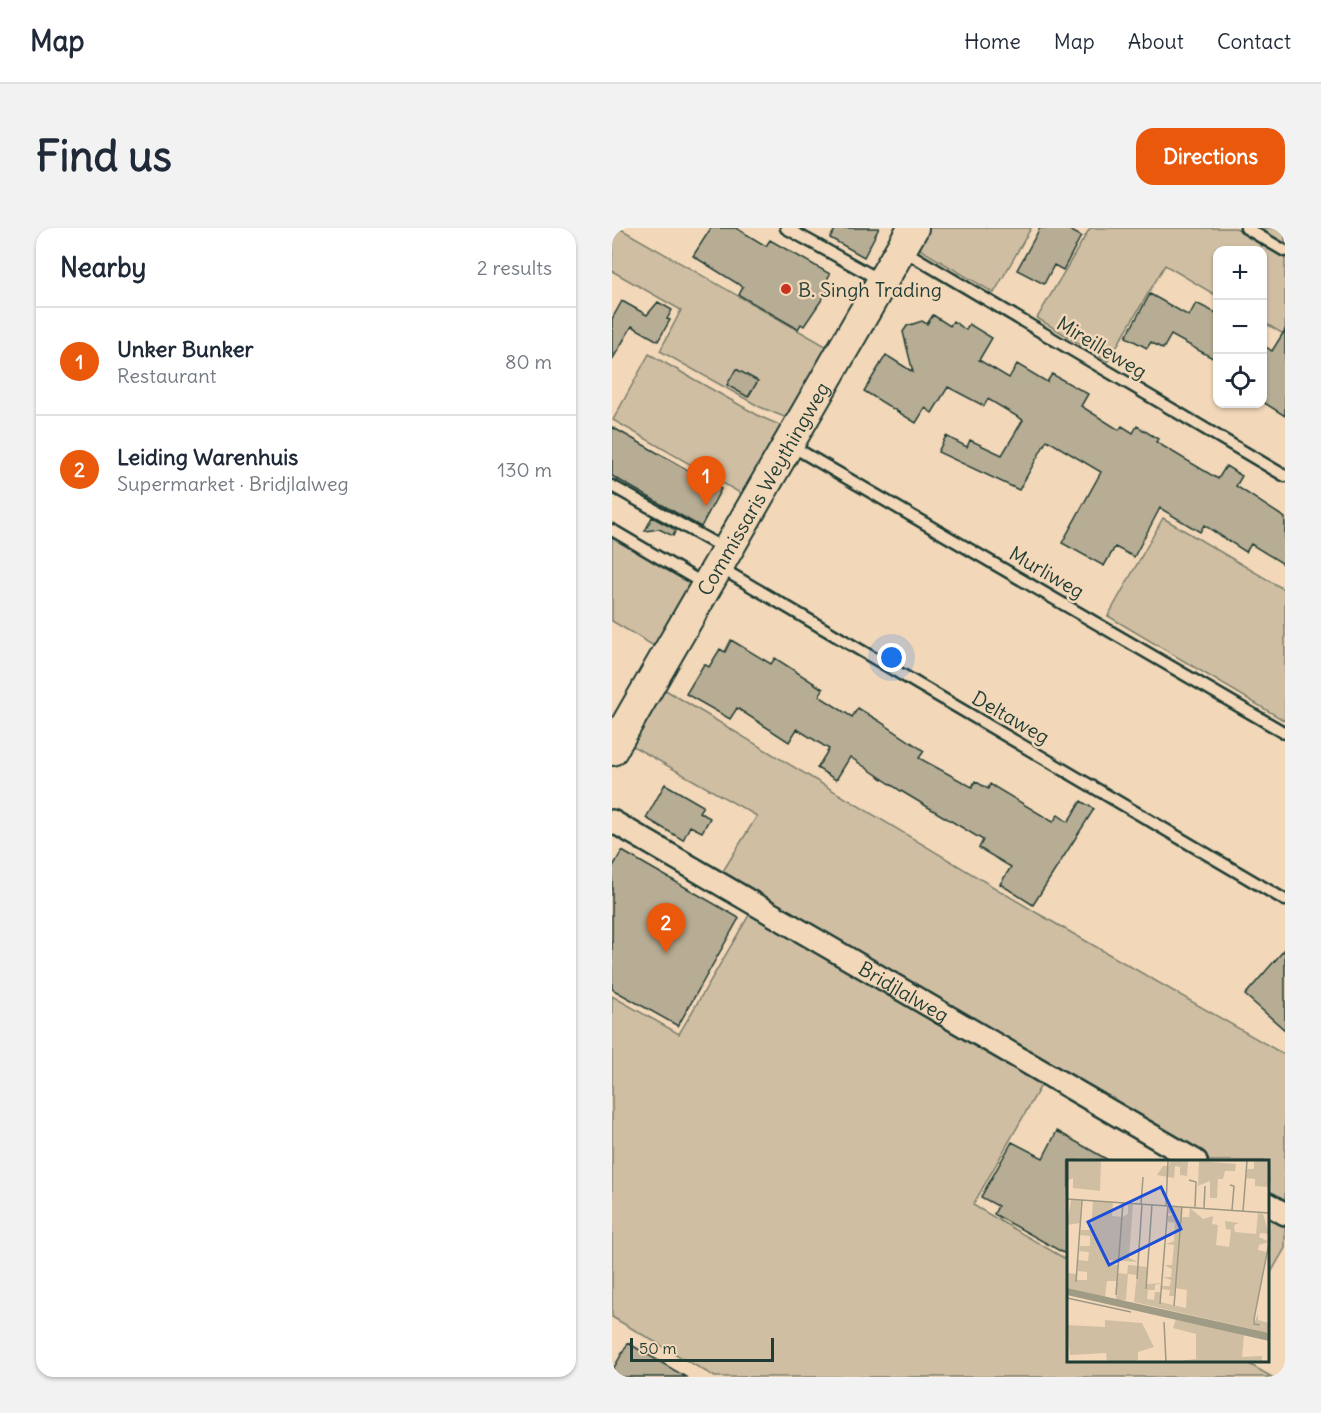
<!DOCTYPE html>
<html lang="en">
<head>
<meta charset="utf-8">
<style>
	body { margin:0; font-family:Delius,sans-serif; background:#f2f2f3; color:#1f2937 }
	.controls { position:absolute; right:18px; top:18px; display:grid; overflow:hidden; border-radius:12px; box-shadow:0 2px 4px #0004 }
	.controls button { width:54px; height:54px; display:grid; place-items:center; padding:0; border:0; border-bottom:2px solid #e0e1e3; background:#fff; color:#1f2937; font:30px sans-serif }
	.scale { position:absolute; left:18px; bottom:15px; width:144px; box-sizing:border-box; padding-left:6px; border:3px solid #1f3d34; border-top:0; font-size:16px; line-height:21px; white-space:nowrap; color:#1f3d34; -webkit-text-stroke:4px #f2d7b9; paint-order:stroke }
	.you { position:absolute; left:280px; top:430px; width:21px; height:21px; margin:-15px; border:4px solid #fff; border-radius:50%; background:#1a73e8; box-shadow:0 0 0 9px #1a73e833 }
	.badge { display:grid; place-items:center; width:39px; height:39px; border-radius:50%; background:#ea580c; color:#fff; font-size:20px; font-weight:700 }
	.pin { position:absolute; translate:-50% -50px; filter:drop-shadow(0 2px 3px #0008) }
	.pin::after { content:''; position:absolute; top:32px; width:21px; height:18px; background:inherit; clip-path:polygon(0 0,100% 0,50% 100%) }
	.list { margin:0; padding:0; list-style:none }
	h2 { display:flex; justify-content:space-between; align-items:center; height:78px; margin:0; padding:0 24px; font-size:26px }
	h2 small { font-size:20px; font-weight:400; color:#747a83 }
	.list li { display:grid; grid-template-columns:39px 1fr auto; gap:18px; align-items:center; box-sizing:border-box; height:108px; padding:0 24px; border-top:2px solid #e0e1e3 }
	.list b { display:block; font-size:22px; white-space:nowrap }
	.list p { margin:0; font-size:20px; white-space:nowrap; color:#747a83 }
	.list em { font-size:20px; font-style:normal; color:#747a83 }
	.icon { flex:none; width:33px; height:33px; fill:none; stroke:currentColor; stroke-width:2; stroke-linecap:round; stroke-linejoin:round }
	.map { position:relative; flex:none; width:673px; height:1149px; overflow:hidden; border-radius:18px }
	header { display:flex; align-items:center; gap:36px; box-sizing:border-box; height:84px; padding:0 30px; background:#fff; border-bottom:2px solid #e0e1e3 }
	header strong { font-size:28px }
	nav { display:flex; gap:33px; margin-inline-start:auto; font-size:21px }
	.intro { display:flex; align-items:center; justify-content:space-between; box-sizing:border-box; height:144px; padding:0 36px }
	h1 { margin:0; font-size:42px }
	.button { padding:15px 27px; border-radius:18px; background:#ea580c; color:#fff; font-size:21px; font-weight:700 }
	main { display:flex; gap:36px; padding:0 36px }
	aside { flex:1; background:#fff; border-radius:18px; box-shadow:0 2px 4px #0004 }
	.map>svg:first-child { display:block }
</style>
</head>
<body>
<header>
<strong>Map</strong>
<nav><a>Home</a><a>Map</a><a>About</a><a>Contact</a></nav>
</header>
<div class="intro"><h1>Find us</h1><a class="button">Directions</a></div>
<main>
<aside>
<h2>Nearby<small>2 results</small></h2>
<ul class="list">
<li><span class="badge">1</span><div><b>Unker Bunker</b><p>Restaurant</p></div><em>80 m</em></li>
<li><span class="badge">2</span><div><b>Leiding Warenhuis</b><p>Supermarket · Bridjlalweg</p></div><em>130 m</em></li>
</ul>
</aside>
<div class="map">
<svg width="673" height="1149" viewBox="0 0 673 1149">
	<rect width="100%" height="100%" fill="#f2d7b9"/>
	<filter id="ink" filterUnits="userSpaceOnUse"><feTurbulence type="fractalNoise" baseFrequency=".0167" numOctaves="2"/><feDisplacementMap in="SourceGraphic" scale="12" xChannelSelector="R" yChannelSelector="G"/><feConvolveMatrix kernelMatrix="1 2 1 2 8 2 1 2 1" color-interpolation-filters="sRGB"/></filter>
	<g filter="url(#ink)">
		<path fill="#d0bea3" stroke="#787e6c" stroke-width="1.5" d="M 1,0 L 7,0 L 219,121 L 175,190 L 148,179 L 48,123 L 69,82 L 0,43 Z
			M 314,0 L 419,0 L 382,65 L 309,22 L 307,15 Z
			M 478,0 L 624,0 L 673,29 L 673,107 L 651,94 L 650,22 L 606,22 L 605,68 L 553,37 L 496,133 L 425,90 Z
			M 643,0 L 673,0 L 673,18 Z
			M 37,126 L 149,189 L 175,200 L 135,269 L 1,192 Z
			M 551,290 L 673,362 L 673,493 L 496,388 Z
			M 0,308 L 82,356 L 47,421 L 0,393 Z
			M 52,461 L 425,685 L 673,827 L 673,979 L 657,970 L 656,933 L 595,933 L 108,648 L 145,588 L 17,516 Z
			M 140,682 L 432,852 L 361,977 L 457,1033 L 457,1132 L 632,1133 L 660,1149 L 103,1149 L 0,1089 L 0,768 L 67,806 Z
			M 656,982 L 673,992 L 673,1020 L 657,1048 Z"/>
		<path fill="#b7ac94" stroke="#1f3d34" stroke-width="1.5" d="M 99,0 L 124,0 L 154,18 L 158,12 L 218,46 L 215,52 L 221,55 L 192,98 L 189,96 L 186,101 L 127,67 L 131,59 L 81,28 Z
			M 224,0 L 267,0 L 252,29 L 218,10 Z
			M 428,0 L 454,0 L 469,8 L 451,42 L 442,37 L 432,56 L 405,42 Z
			M 538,66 L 577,88 L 584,75 L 606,86 L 606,133 L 559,107 L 551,121 L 539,114 L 535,120 L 514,109 Z
			M 10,73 L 35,87 L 46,74 L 60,82 L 55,91 L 58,92 L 46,113 L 20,98 L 0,132 L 0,91 Z
			M 321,87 L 338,98 L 341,93 L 354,102 L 357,96 L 380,110 L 367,132 L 397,150 L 405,136 L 435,154 L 440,146 L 476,166 L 469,178 L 507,202 L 510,198 L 521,205 L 525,198 L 546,211 L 544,214 L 606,251 L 614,238 L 630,248 L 624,258 L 673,290 L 673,337 L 639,316 L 634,324 L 592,297 L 588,304 L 548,280 L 522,329 L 503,319 L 492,338 L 450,315 L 489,244 L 435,212 L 407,262 L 326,224 L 334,208 L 355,219 L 358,212 L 390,227 L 411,192 L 376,171 L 372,178 L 336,159 L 320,185 L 313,180 L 304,195 L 252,163 L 274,127 L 301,144 L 291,104 L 295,98 L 310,93 L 315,96 Z
			M 673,102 L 673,188 L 651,174 L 651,117 L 660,123 Z
			M 124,141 L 146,153 L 136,169 L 115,157 Z
			M 0,199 L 109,261 L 89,299 L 0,248 Z
			M 40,289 L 64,302 L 61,308 L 47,301 L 33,303 Z
			M 119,412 L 159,436 L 163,430 L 211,461 L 207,468 L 240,489 L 246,480 L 267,493 L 312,523 L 307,530 L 360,559 L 363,553 L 376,561 L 378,556 L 441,594 L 446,587 L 456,594 L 469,573 L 482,581 L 421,677 L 388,656 L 399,639 L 367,620 L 371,612 L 289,563 L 238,529 L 224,552 L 205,540 L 217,521 L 185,501 L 177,514 L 125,480 L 118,491 L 74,466 L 92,436 L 97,439 L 108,421 L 113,424 Z
			M 53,556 L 91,578 L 87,584 L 98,590 L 90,604 L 78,598 L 71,612 L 34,590 Z
			M 10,623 L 127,690 L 66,798 L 0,761 L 0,640 Z
			M 673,721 L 673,802 L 633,767 Z
			M 445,903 L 498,933 L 457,933 L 457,1028 L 382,986 L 386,978 L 369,969 L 400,914 L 431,930 Z
			M 16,1115 L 74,1149 L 0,1149 L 0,1143 Z"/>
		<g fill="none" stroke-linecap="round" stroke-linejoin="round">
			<g stroke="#1f3d34" stroke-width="15">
				<path id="lane" d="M 174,0 L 268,52
					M 634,0 L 673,23
					M 289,21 L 673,248
					M 178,217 L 673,505
					M 0,258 L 113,321
					M 0,302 L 92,356
					M 107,339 L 673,672"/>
			</g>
			<g stroke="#1f3d34" stroke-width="26">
				<g id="street">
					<path id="s1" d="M 0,593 L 584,933"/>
					<path d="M 656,976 L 673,986"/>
				</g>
			</g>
			<g stroke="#1f3d34" stroke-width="34">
				<g id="secondary">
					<path id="s2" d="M 0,522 L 301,0"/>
				</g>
			</g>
			<use href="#lane" stroke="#f2d7b9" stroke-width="10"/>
			<use href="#street" stroke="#f2d7b9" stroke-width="21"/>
			<use href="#secondary" stroke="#f2d7b9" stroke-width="30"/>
		</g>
	</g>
	<circle fill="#c8321e" stroke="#f2d7b9" stroke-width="2" cx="174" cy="61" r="6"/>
	<g text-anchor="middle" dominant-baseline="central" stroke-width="5" stroke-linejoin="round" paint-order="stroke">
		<g font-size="20" fill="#1f3d34" stroke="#f2d7b9" text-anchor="start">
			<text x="186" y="61">B. Singh Trading</text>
		</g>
		<g font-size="20" fill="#1f3d34" stroke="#f2d7b9">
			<text transform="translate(490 119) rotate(31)">Mireilleweg</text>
			<text stroke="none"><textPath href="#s2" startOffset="302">Commissaris Weythingweg</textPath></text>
			<text transform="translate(435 344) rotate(30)">Murliweg</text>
			<text transform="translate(399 489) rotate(30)">Deltaweg</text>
			<text stroke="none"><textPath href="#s1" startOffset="338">Bridjlalweg</textPath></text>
		</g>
	</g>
	<g transform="translate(455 932)">
		<rect width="202" height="202" fill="#f2d7b9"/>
		<path d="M 0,1 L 34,1 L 33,31 L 6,28 L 6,18 L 0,21 L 0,28 ZM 103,1 L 121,1 L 120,16 L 113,15 L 113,7 L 108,6 L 107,18 L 90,15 L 96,6 L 102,6 ZM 132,1 L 169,4 L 168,11 L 158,11 L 156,19 L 151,19 L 150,38 L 143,38 L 143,21 L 131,26 ZM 187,1 L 202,1 L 202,27 L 188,26 L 188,19 L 179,18 L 180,9 L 187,9 ZM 4,40 L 14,40 L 13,63 L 0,65 ZM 26,41 L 46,42 L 45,56 L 55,57 L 61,54 L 61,44 L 66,44 L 62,98 L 71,102 L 42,100 L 41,104 L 51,105 L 51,113 L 60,114 L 61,105 L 81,107 L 79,129 L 80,124 L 95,123 L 88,125 L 88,130 L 81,130 L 80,139 L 87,140 L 88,132 L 94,132 L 93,142 L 119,148 L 120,130 L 108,128 L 107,136 L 102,136 L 103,130 L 95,129 L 95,126 L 103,126 L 104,120 L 96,117 L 104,117 L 105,109 L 97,105 L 105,105 L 107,85 L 99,84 L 107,81 L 108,63 L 101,62 L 101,56 L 109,54 L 101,53 L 102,47 L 114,47 L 114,57 L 122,57 L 123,48 L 136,59 L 146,56 L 145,64 L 151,65 L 149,85 L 162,87 L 164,70 L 159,69 L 158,61 L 172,63 L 167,65 L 168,72 L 189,74 L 191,53 L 196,54 L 202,74 L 193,73 L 192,77 L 202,82 L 192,85 L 191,90 L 200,92 L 186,164 L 198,167 L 187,163 L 191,154 L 191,160 L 202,163 L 202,173 L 67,142 L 70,115 L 61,114 L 59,140 L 49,140 L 50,121 L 40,121 L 38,137 L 0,128 L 0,113 L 10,114 L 10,120 L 20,120 L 20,112 L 11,111 L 11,100 L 21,101 L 22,92 L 12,91 L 13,86 L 23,86 L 23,76 L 13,75 L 14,70 L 24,70 ZM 109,159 L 177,175 L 175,197 L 195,196 L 195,202 L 104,202 L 129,199 L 129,174 L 106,168 ZM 38,160 L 75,163 L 87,187 L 71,192 L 71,200 L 60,202 L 40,202 L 39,193 L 3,195 L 0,165 L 38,167 Z" fill="#d0bea3"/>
		<path d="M 0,128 L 202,173 L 202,181 L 0,135 Z" fill="#9f9b84"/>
		<path fill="none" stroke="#9e9984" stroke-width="1.5" d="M 122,20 L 129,22 L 128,47M 163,25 L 167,26 L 165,50M 0,39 L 202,53M 74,44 L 76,17M 99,45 L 101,1M 137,48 L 138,26M 176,51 L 180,1M 70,119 L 75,44M 9,122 L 15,40M 79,129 L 85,44M 49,135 L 56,42M 0,138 L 64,152M 93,144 L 101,46M 107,146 L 115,46M 97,162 L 99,202M 193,165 L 187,164 L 187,159 L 202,83"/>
		<path fill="#1d4ed8" fill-opacity="0.15" stroke="#1d4ed8" stroke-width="3" d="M 94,27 L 114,69 L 42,105 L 21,62 Z"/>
		<rect width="202" height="202" fill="none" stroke="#1f3d34" stroke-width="3"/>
	</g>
</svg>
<div class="controls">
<button>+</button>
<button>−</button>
<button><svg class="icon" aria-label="locate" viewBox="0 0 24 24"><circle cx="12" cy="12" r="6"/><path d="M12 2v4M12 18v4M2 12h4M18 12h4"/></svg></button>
</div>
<div class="scale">50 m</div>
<div class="you"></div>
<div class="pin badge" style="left:94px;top:278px">1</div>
<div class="pin badge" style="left:54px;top:725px">2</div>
</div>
</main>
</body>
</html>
